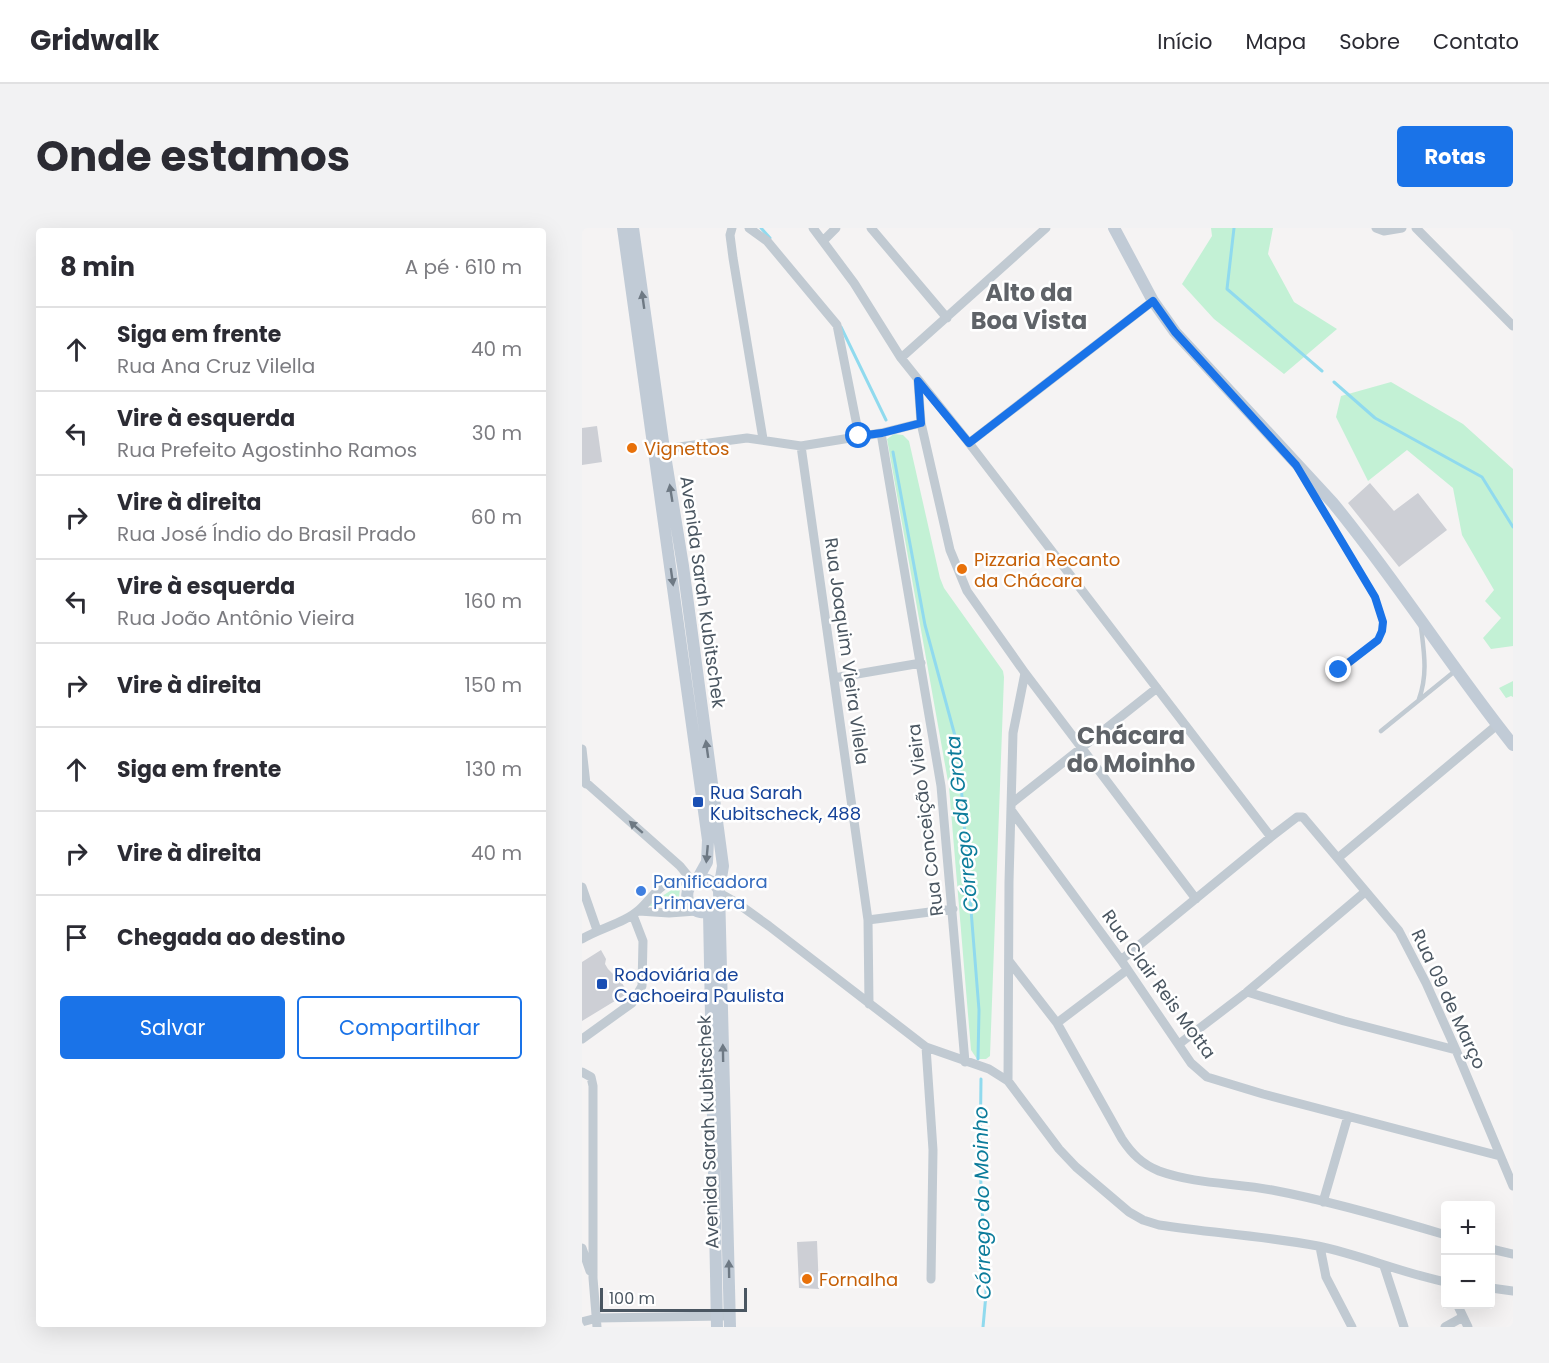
<!DOCTYPE html>
<html lang="pt">
<head>
<meta charset="utf-8">
<style>
	body { margin:0; font-family:Poppins,sans-serif; background:#f2f2f3; color:#2b2b33 }
	.controls { position:absolute; right:18px; bottom:18px; display:grid; overflow:hidden; border-radius:6px; box-shadow:0 6px 24px #0002 }
	.controls button { width:54px; height:54px; display:grid; place-items:center; padding:0; border:0; border-bottom:2px solid #e1e1e2; background:#fff; color:#2b2b33; font:30px sans-serif }
	.scale { position:absolute; left:18px; bottom:15px; width:147px; box-sizing:border-box; padding-left:6px; border:3px solid #4a5661; border-top:0; font-size:16px; line-height:21px; white-space:nowrap; color:#4a5661; -webkit-text-stroke:4px #fff; paint-order:stroke }
	.stop { position:absolute; width:18px; height:18px; margin:-14px; border:4px solid #1a73e8; border-radius:50%; background:#fff }
	.stop.end { background:#1a73e8; border-color:#fff; box-shadow:0 2px 6px #0008 }
	.list { margin:0; padding:0; list-style:none }
	h2 { display:flex; justify-content:space-between; align-items:center; height:78px; margin:0; padding:0 24px; font-size:26px }
	h2 small { font-size:20px; font-weight:400; color:#7c7c81 }
	.list li { display:grid; grid-template-columns:39px 1fr auto; gap:18px; align-items:center; box-sizing:border-box; height:84px; padding:0 24px; border-top:2px solid #e1e1e2 }
	.list b { display:block; font-size:22px; white-space:nowrap }
	.list p { margin:0; font-size:20px; white-space:nowrap; color:#7c7c81 }
	.list em { font-size:20px; font-style:normal; color:#7c7c81 }
	.actions { display:flex; gap:12px; padding:18px 24px }
	.actions a { flex:1; padding:14px 0; border:2px solid #1a73e8; border-radius:6px; text-align:center; font-size:21px; color:#1a73e8 }
	.actions .main { background:#1a73e8; color:#fff }
	.icon { flex:none; width:33px; height:33px; fill:none; stroke:currentColor; stroke-width:2; stroke-linecap:round; stroke-linejoin:round }
	.map { position:relative; flex:none; width:931px; height:1099px; overflow:hidden; border-radius:6px }
	header { display:flex; align-items:center; gap:36px; box-sizing:border-box; height:84px; padding:0 30px; background:#fff; border-bottom:2px solid #e1e1e2 }
	header strong { font-size:28px }
	nav { display:flex; gap:33px; margin-inline-start:auto; font-size:21px }
	.intro { display:flex; align-items:center; justify-content:space-between; box-sizing:border-box; height:144px; padding:0 36px }
	h1 { margin:0; font-size:42px }
	.button { padding:15px 27px; border-radius:6px; background:#1a73e8; color:#fff; font-size:21px; font-weight:700 }
	main { display:flex; gap:36px; padding:0 36px }
	aside { flex:1; background:#fff; border-radius:6px; box-shadow:0 6px 24px #0002 }
	.map>svg:first-child { display:block }
</style>
</head>
<body>
<header>
<strong>Gridwalk</strong>
<nav><a>Início</a><a>Mapa</a><a>Sobre</a><a>Contato</a></nav>
</header>
<div class="intro"><h1>Onde estamos</h1><a class="button">Rotas</a></div>
<main>
<aside>
<h2>8 min<small>A pé · 610 m</small></h2>
<ul class="list">
<li><svg class="icon" aria-label="ahead" viewBox="0 0 24 24"><path d="M12 20V5M6 11l6-6 6 6"/></svg><div><b>Siga em frente</b><p>Rua Ana Cruz Vilella</p></div><em>40 m</em></li>
<li><svg class="icon" aria-label="left" viewBox="0 0 24 24"><path d="M17 20v-9H6M10 6l-5 5 5 5"/></svg><div><b>Vire à esquerda</b><p>Rua Prefeito Agostinho Ramos</p></div><em>30 m</em></li>
<li><svg class="icon" aria-label="right" viewBox="0 0 24 24"><path d="M7 20v-9h11M14 6l5 5-5 5"/></svg><div><b>Vire à direita</b><p>Rua José Índio do Brasil Prado</p></div><em>60 m</em></li>
<li><svg class="icon" aria-label="left" viewBox="0 0 24 24"><path d="M17 20v-9H6M10 6l-5 5 5 5"/></svg><div><b>Vire à esquerda</b><p>Rua João Antônio Vieira</p></div><em>160 m</em></li>
<li><svg class="icon" aria-label="right" viewBox="0 0 24 24"><path d="M7 20v-9h11M14 6l5 5-5 5"/></svg><div><b>Vire à direita</b></div><em>150 m</em></li>
<li><svg class="icon" aria-label="ahead" viewBox="0 0 24 24"><path d="M12 20V5M6 11l6-6 6 6"/></svg><div><b>Siga em frente</b></div><em>130 m</em></li>
<li><svg class="icon" aria-label="right" viewBox="0 0 24 24"><path d="M7 20v-9h11M14 6l5 5-5 5"/></svg><div><b>Vire à direita</b></div><em>40 m</em></li>
<li><svg class="icon" aria-label="arrive" viewBox="0 0 24 24"><path d="M6 21V4h12l-3 4 3 4H6"/></svg><div><b>Chegada ao destino</b></div></li>
</ul>
<div class="actions"><a class="main">Salvar</a><a>Compartilhar</a></div>
</aside>
<div class="map">
<svg width="931" height="1099" viewBox="0 0 931 1099">
	<rect width="100%" height="100%" fill="#f5f3f3"/>
	<path fill="#c3f1d5" d="M 629,0 L 691,0 L 686,26 L 712,74 L 755,101 L 702,146 L 632,91 L 600,56 L 630,8 Z
		M 809,154 L 881,196 L 931,241 L 931,418 L 909,421 L 901,410 L 919,390 L 903,373 L 912,362 L 880,307 L 871,260 L 825,222 L 786,253 L 754,189 L 759,168 Z
		M 312,206 L 321,207 L 327,213 L 358,350 L 362,360 L 421,443 L 422,449 L 408,828 L 404,831 L 395,831 L 389,822 L 367,559 L 305,211 Z
		M 931,453 L 931,469 L 929,468 L 924,470 L 917,460 Z
		M 98,660 L 96,678 L 65,678 L 91,661 Z"/>
	<g fill="none" stroke-linecap="round" stroke-linejoin="round">
		<path stroke="#90daee" stroke-width="3" d="M 179,0 L 188,10
			M 652,0 L 645,61 L 740,143
			M 259,99 L 304,192
			M 752,154 L 793,190 L 900,249 L 931,299
			M 311,224 L 343,397 L 376,519 L 397,782 L 396,831
			M 399,851 L 398,935 L 404,1066 L 401,1099"/>
	</g>
	<path fill="#cdcfd5" d="M 15,198 L 20,234 L 0,237 L 0,200 Z
		M 788,255 L 812,283 L 836,265 L 865,302 L 817,339 L 766,275 Z
		M 19,722 L 24,731 L 23,736 L 26,741 L 31,746 L 35,747 L 46,765 L 0,793 L 0,734 Z
		M 235,1013 L 237,1061 L 217,1060 L 215,1014 Z"/>
	<g fill="none" stroke-linecap="round" stroke-linejoin="round">
		<path stroke="#c1cad2" stroke-width="4.5" d="M 723,252 C 738,278 806,378 800,402 C 796,419 770,432 757,442
			M 837,471 C 846,446 842,424 839,399
			M 799,503 L 873,443"/>
		<path stroke="#c1cad2" stroke-width="9" d="M 150,0 L 148,7 L 151,30 L 181,211
			M 167,0 L 185,13 L 255,97 L 277,208
			M 231,0 L 272,55 L 319,130 L 387,215 L 689,609
			M 289,0 L 365,90
			M 794,0 L 802,3 L 820,0
			M 834,0 L 931,98
			M 242,12 L 254,0
			M 319,130 L 464,0
			M 336,153 L 339,195 L 368,322 L 385,363 L 443,445 L 614,671
			M 299,205 L 359,558 L 383,834
			M 387,215 L 571,73
			M 219,218 L 286,692 L 287,776
			M 82,221 L 165,210 L 219,218 L 299,205 L 339,195
			M 252,450 L 339,435
			M 0,521 L 4,556
			M 0,551 L 98,638 L 111,654
			M 430,575 L 575,460
			M 429,582 L 539,732 L 609,835 L 625,849 L 681,866 L 918,928
			M 756,630 L 915,497
			M 0,659 L 15,702
			M 139,666 L 155,675 L 187,698 L 344,819 L 407,841 L 426,853 L 477,921 L 494,939 L 547,984 L 561,992 L 577,997 C 630,1005 683,1008 736,1018 C 779,1027 820,1045 864,1054
			M 57,683 L 87,685 L 114,683
			M 286,692 L 371,681
			M 0,711 C 18,700 43,695 58,681 C 68,672 77,657 90,653 C 97,651 103,653 108,657
			M 539,732 L 689,609 L 715,589 L 721,589 L 817,703 L 844,755 L 874,822 L 931,958
			M 427,733 L 475,795 L 540,911 C 550,926 560,936 577,943 C 613,956 653,955 690,962 C 748,973 807,990 864,1007
			M 665,764 L 762,793 L 874,822
			M 475,795 L 545,742
			M 0,811 L 50,775 L 60,758 L 61,713 L 51,687
			M 597,816 L 665,764 L 783,664
			M 344,819 L 351,922 L 349,1051
			M 0,844 L 9,849 L 11,858 L 11,1050 L 15,1099
			M 426,853 L 427,654 L 431,505 L 443,445
			M 741,974 L 766,888
			M 738,1019 L 744,1049 L 770,1099
			M 0,1020 L 8,1043
			M 909,1021 L 931,1026
			M 802,1038 L 822,1099
			M 909,1060 L 931,1063
			M 875,1076 L 886,1099
			M 0,1094 L 15,1090 L 141,1088
			M 863,1099 L 881,1089"/>
		<path stroke="#c1cbd6" stroke-width="12" d="M 41,0 L 126,612 L 125,634 L 115,652
			M 51,0 L 82,221 L 101,338 L 141,638 L 137,662 L 148,1099
			M 532,0 L 571,73 L 593,104 L 751,275 C 815,353 868,438 931,517
			M 132,681 C 113,693 96,670 111,654 C 122,648 131,652 137,662
			M 127,684 L 135,1099"/>
	</g>
	<defs><path id="oneway-solid" d="M-6-.8H1V-3.2L6.5 0L1 3.2V.8H-6Z" transform="scale(1.5)"/></defs>
	<g fill="#6e7984">
		<use href="#oneway-solid" transform="translate(61 72) rotate(-98)"/>
		<use href="#oneway-solid" transform="translate(89 265) rotate(-99)"/>
		<use href="#oneway-solid" transform="translate(90 349) rotate(82)"/>
		<use href="#oneway-solid" transform="translate(125 521) rotate(-98)"/>
		<use href="#oneway-solid" transform="translate(125 626) rotate(95)"/>
		<use href="#oneway-solid" transform="translate(141 825) rotate(-91)"/>
		<use href="#oneway-solid" transform="translate(147 1041) rotate(-91)"/>
	</g>
	<use fill="#6e7983" href="#oneway-solid" transform="translate(54 599) rotate(-139)"/>
	<g fill="none" stroke-linecap="round" stroke-linejoin="round">
		<path stroke="#1a73e8" stroke-width="8" d="M 277,208 L 300,205 L 339,195 L 336,153 L 387,215 L 571,73 L 593,104 L 714,237 L 793,369 L 801,394 L 800,403 L 796,412 L 757,442"/>
	</g>
	<g fill="#e8710a" stroke="#fff" stroke-width="2">
		<circle cx="50" cy="220" r="6"/>
		<circle cx="380" cy="341" r="6"/>
		<circle cx="225" cy="1051" r="6"/>
	</g>
	<g fill="#1a4fb4" stroke="#fff" stroke-width="2">
		<rect x="110" y="568" width="12" height="12" rx="3"/>
		<rect x="14" y="750" width="12" height="12" rx="3"/>
	</g>
	<circle fill="#3f7fe0" stroke="#fff" stroke-width="2" cx="59" cy="663" r="6"/>
	<g text-anchor="middle" dominant-baseline="central" stroke-width="5" stroke-linejoin="round" paint-order="stroke">
		<g font-size="18" fill="#c56008" stroke="#fff" text-anchor="start">
			<text x="62" y="220">Vignettos</text>
			<text x="392" y="331">Pizzaria Recanto<tspan x="392" dy="21">da Chácara</tspan></text>
			<text x="237" y="1051">Fornalha</text>
		</g>
		<g font-size="18" fill="#4a5661" stroke="#fff">
			<text transform="translate(121 364) rotate(82)">Avenida Sarah Kubitschek</text>
			<text transform="translate(265 423) rotate(82)">Rua Joaquim Vieira Vilela</text>
			<text transform="translate(343 592) rotate(-97)">Rua Conceição Vieira</text>
			<text transform="translate(577 756) rotate(54)">Rua Clair Reis Motta</text>
			<text transform="translate(867 771) rotate(65)">Rua 09 de Março</text>
			<text transform="translate(126 904) rotate(-92)">Avenida Sarah Kubitschek</text>
		</g>
		<g font-size="18" fill="#164399" stroke="#fff" text-anchor="start">
			<text x="128" y="564">Rua Sarah<tspan x="128" dy="21">Kubitscheck, 488</tspan></text>
			<text x="32" y="746">Rodoviária de<tspan x="32" dy="21">Cachoeira Paulista</tspan></text>
		</g>
		<g font-size="18" fill="#366cbe" stroke="#fff" text-anchor="start">
			<text x="71" y="653">Panificadora<tspan x="71" dy="21">Primavera</tspan></text>
		</g>
		<g font-size="20" font-style="italic" fill="#0c7c9b" stroke="#fff">
			<text transform="translate(380 596) rotate(-96)">Córrego da Grota</text>
			<text transform="translate(400 975) rotate(-91)">Córrego do Moinho</text>
		</g>
		<g font-size="24" font-weight="bold" fill="#5f6368" stroke="#fff">
			<text x="447" y="64">Alto da<tspan x="447" dy="28">Boa Vista</tspan></text>
			<text x="549" y="507">Chácara<tspan x="549" dy="28">do Moinho</tspan></text>
		</g>
	</g>
</svg>
<div class="controls">
<button>+</button>
<button>−</button>
</div>
<div class="scale">100 m</div>
<div class="stop" style="left:277px;top:208px"></div>
<div class="stop end" style="left:757px;top:442px"></div>
</div>
</main>
</body>
</html>
